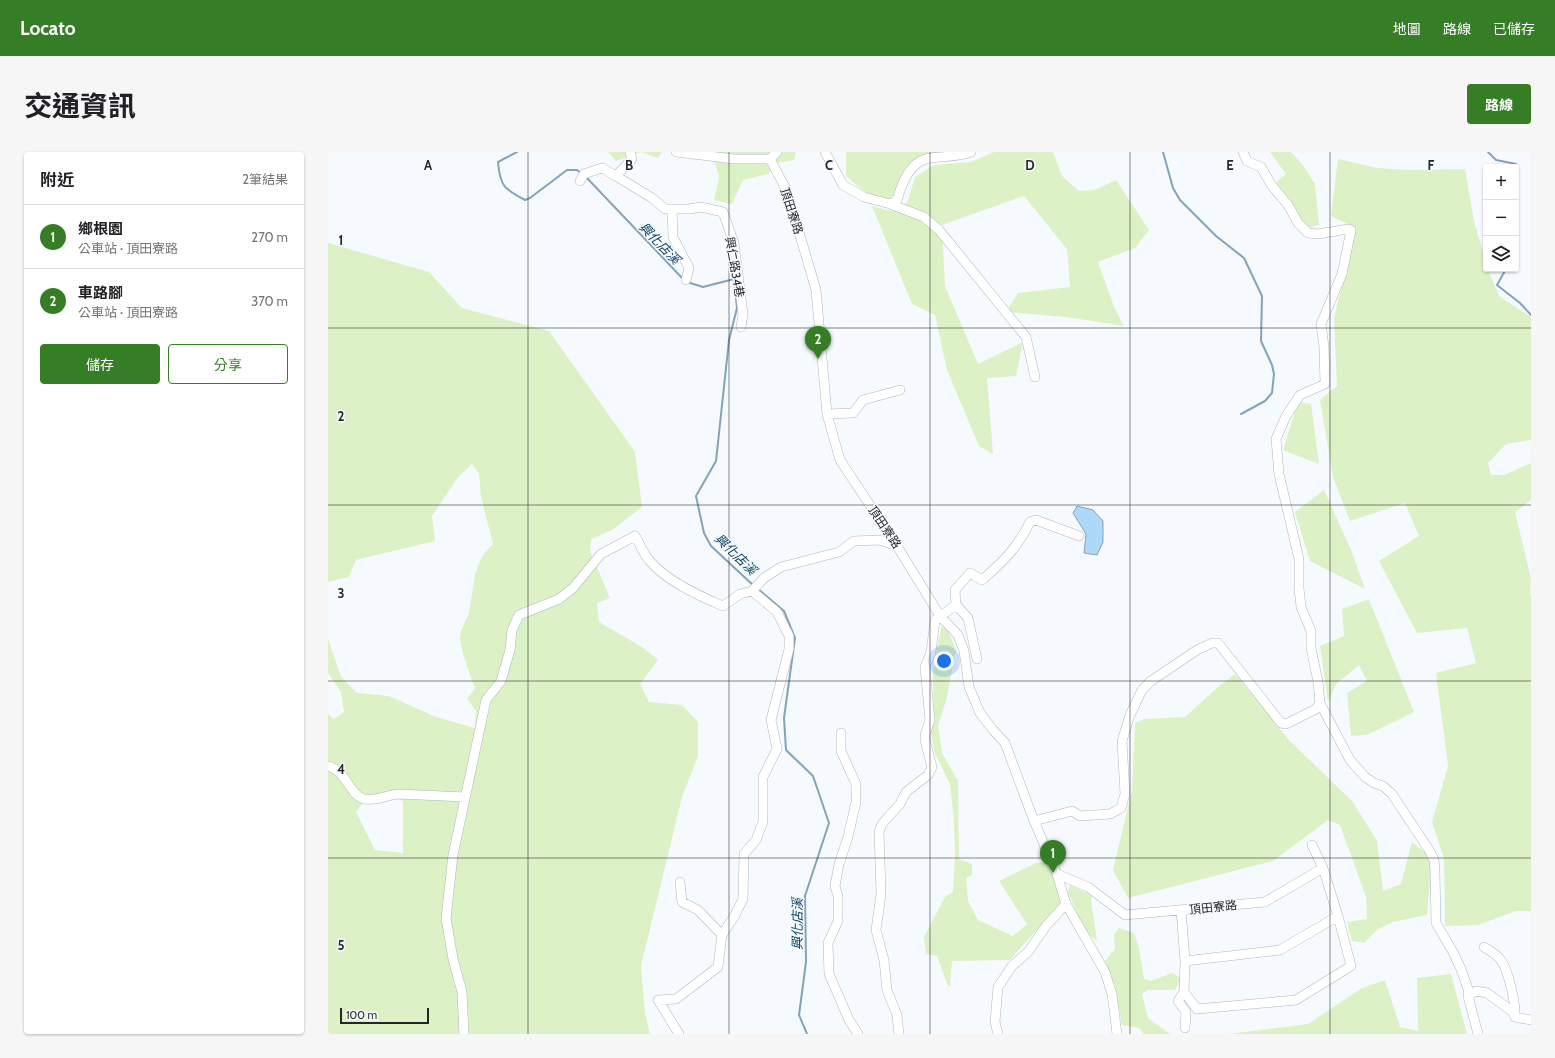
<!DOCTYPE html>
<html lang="zh-TW">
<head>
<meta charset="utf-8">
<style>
	body { margin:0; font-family:Cabin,"Noto Sans TC",sans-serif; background:#f6f6f6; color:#202124 }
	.controls { position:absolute; right:12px; top:12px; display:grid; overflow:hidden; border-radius:4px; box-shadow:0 1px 3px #0004 }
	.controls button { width:36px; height:36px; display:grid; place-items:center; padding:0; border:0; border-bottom:1px solid #e0e0e0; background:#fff; color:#202124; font:20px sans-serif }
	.scale { position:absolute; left:12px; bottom:10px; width:89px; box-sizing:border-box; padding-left:4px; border:2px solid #242729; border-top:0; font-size:11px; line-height:14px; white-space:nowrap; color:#242729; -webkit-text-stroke:3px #f6fafe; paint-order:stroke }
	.you { position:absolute; left:616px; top:509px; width:14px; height:14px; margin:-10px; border:3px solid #fff; border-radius:50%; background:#1a73e8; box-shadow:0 0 0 6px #1a73e833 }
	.badge { display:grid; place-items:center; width:26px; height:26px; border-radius:50%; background:#357e25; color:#fff; font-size:13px; font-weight:700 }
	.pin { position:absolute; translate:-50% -33px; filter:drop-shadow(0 1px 2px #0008) }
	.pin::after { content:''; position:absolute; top:21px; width:14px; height:12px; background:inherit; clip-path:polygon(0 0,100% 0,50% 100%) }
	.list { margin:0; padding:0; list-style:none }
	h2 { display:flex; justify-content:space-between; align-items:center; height:52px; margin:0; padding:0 16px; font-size:17px }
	h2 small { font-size:13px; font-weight:400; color:#757577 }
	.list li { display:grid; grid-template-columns:26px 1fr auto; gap:12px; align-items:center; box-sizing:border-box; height:64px; padding:0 16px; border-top:1px solid #e0e0e0 }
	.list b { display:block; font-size:15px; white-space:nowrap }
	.list p { margin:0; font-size:13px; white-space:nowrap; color:#757577 }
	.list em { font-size:13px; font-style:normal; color:#757577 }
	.actions { display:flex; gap:8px; padding:12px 16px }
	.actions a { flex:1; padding:9px 0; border:1px solid #357e25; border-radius:4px; text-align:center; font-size:14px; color:#357e25 }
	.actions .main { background:#357e25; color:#fff }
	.icon { flex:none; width:22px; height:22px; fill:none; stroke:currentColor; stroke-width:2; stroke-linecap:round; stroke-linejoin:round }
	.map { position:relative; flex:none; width:1203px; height:882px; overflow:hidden; border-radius:4px }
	header { display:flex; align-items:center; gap:24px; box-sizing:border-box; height:56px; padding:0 20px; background:#357e25; color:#fff }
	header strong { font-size:19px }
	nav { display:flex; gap:22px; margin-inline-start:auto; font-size:14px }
	.intro { display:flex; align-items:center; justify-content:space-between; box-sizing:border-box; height:96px; padding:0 24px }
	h1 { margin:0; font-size:28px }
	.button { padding:10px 18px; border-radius:4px; background:#357e25; color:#fff; font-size:14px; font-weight:700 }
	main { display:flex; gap:24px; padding:0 24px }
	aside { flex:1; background:#fff; border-radius:4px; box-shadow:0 1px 3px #0004 }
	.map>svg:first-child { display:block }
</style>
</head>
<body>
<header>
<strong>Locato</strong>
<nav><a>地圖</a><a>路線</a><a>已儲存</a></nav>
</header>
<div class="intro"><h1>交通資訊</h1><a class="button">路線</a></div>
<main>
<aside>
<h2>附近<small>2筆結果</small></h2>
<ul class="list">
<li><span class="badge">1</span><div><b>鄉根園</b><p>公車站 · 頂田寮路</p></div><em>270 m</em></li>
<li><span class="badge">2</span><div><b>車路腳</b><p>公車站 · 頂田寮路</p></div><em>370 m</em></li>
</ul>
<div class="actions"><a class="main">儲存</a><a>分享</a></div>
</aside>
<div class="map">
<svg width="1203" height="882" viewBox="0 0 1203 882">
	<rect width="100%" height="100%" fill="#f6fafe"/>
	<path fill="#dcf1c5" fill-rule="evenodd" d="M 280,0 L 334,0 L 330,6 L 313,0 L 288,9 Z
		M 384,0 L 468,0 L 466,8 L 449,11 L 440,22 L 415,28 L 404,52 L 386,48 L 391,25 Z
		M 518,0 L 631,0 L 579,17 L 563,47 L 545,47 L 518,24 Z
		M 666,0 L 725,0 L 734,24 L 751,39 L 766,38 L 788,28 L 821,78 L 807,96 L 770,110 L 786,155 L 796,174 L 738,165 L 678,160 L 690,141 L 742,135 L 739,97 L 696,44 L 614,73 L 617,134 L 650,212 L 695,190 L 688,224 L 659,226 L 665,302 L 651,294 L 619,218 L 607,163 L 584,152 L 544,54 L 563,59 L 579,51 L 587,25 L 606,13 L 643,10 Z
		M 942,0 L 963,0 L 975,13 L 987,32 L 991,73 L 979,76 L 947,31 L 958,22 Z
		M 1010,7 L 1049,16 L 1080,18 L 1137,17 L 1146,69 L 1158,111 L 1158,117 L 1160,117 L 1171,144 L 1203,165 L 1203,288 L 1178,292 L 1160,311 L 1163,323 L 1176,323 L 1203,311 L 1203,348 L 1187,360 L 1203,427 L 1202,442 L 1203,442 L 1203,759 L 1188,759 L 1150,773 L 1117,774 L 1116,707 L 1104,670 L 1120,614 L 1108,521 L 1148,511 L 1139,476 L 1089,481 L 1051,409 L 1091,384 L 1077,351 L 1022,369 L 1005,325 L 992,248 L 1009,234 L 1006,166 L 1028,76 L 1003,64 Z
		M 0,91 L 101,120 L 134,156 L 221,179 L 307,300 L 314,355 L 284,378 L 263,387 L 262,399 L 282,446 L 269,451 L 271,470 L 314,495 L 330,508 L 312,532 L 321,550 L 354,553 L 370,570 L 370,604 L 354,645 L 313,814 L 317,861 L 322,882 L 0,882 L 0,562 L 6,567 L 16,560 L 13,540 L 0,521 L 0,487 L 13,525 L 29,541 L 61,544 L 108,565 L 147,576 L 148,559 L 139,547 L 147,536 C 142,523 133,499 132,486 C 132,477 139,468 141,460 C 147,433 143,413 165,392 L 153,345 L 151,321 L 144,312 L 130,325 L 104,364 L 107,389 L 28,408 L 21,425 L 0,430 ZM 55,642 L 75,649 L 75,701 L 47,698 L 28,660 L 39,645 Z
		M 970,250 L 983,252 L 991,312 L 955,298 Z
		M 996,338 L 1024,400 L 1037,437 L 982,409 L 967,360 Z
		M 1041,447 L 1086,560 L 1039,583 L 1023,584 L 1019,541 L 1039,529 L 1031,513 L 1008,532 L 1000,550 L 992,494 L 1016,484 L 1014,457 Z
		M 613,475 L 619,477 L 628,497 L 618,549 L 610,573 L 614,601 L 630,629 L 631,707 L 644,712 L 644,723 L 638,726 L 640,749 L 650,768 L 685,784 L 699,772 L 671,729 L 708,711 L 720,710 L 727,727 L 733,753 L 703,784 L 682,808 L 624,809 L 622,834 L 620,834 L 609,804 L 598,802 L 596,785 L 617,745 L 625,740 L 627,705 L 626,668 L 622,632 L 606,599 L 603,580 L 606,563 L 605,519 Z
		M 907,522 L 961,588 L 1025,650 L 1049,689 L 1055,739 L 1073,732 L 1084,690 L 1104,706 L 1099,763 L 1065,770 L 1049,778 L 1036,791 L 1024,789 L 1019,770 L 1039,767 L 1038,745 L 1012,673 L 1000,668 L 945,709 L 800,746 L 785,718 L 804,638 L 807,571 L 816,567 L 857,565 L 891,534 Z
		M 742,733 L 764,744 L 763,749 L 769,789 L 758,780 L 740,741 Z
		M 791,776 L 806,781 L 811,796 L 816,827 L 823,829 L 844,821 L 853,826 L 847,838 L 820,838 L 814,842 L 820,866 L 842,882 L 816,882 L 811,876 L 794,873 L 787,834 L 777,809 L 787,797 L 786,783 Z
		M 1123,822 L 1139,882 L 901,882 L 980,872 L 1034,836 L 1057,828 L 1072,875 L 1090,879 L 1089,826 Z"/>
	<path fill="#add8f7" stroke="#84a3b9" d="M 749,354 L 765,358 L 775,369 L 775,390 L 769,403 L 756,401 L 758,382 L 745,361 Z"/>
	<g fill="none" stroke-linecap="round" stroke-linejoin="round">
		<path stroke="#84a3b9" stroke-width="2" d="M 189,0 L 170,10 C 172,34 176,37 197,48 L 202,46 L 239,18 L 249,18 L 253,21
			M 835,0 L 845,36 L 852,48 L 888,84 L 916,106 L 934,144 L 933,189 L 944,213 L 946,222 L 944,241 L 937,249 L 913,262
			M 1160,0 L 1168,8 L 1188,12 L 1190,32 L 1188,36
			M 258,25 L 356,128
			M 1178,117 L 1169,133 L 1192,151 L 1203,163
			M 359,130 L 375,135 L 406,127 L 409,156 L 401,188 L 388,309 L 368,344 L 376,381 L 383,394 L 426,434
			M 430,437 L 456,459 L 467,486 L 456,566 L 458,598 L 485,624 L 501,671 L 477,744 L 478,810 L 471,863 L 479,882"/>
		<g stroke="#b1b7bd" stroke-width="10">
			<path id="minor" d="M 302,0 L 304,7 L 288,24 L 324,46 L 337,57 L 361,57 L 373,55 L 395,60 L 406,91 L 415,162 L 413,175
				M 348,0 L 406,7 L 442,7 L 449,0
				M 497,0 L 515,33 L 536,45 L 562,52 L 569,48 C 574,31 582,9 602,6 C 615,4 630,5 643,0
				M 442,7 L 459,39 L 488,138 L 499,262 L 512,308 L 569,394 L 612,464 L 630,483 L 636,499 L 641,535 L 652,561 L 665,578 L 677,591 L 706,669 L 729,722 L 738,752 L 777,820 L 784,842 L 789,882
				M 252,29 L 256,22 L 274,16 L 288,24
				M 562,52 L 596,65 L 611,78 L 698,185 L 707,225
				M 344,57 L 345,85 L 361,116 L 358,128
				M 499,262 L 525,261 L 535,248 L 572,238
				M 628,453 L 640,466 L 649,507
				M 992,551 L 1022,608 L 1037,625 L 1046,631 L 1055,634 L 1064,642 L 1101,698 L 1106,708 L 1107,720 L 1108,771 L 1125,800 L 1133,817 L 1140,837 L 1140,844 L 1148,839 L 1159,841 L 1185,860 L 1187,865 L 1203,868
				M 513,581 L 513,599 L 528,632 L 528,650 L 520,685 L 511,712 L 507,734 L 510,744 L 510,769 L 500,791 L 501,822 L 521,868 L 530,882
				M 0,614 C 18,618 22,644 36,647 C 48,649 59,643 70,642 L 137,645
				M 706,669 L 744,659 L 752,664 L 782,662 L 793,656 L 797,642 L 794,589 L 802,563 L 814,538 L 823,529 L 869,498 L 884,491 L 890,491 L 953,571 L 958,572 L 988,557 L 992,551 L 990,530 L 983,496 L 983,479 L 973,455 L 971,436 L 971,407 L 951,322 L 948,287 L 958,264 L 972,243 L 997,232 L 996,195 L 993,172 L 1014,122 L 1023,78 L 1020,77 L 990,82 L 980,81 L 970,71 L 960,53 L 944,34 L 933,15 L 919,9 L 915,0
				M 984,693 L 995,716
				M 729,722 L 760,735 L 797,763 L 937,750 L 995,716 L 1010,764 L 1023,814 L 968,848 L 869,857 L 856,840
				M 352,730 L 354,750 L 370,758 L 394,783
				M 853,758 L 857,809 L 856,840 L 850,849 L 858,860 L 857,876
				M 1156,795 C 1161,798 1168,802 1172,807 C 1180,816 1188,852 1187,865
				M 857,809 L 952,798 L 1010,764
				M 1140,844 L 1150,882
				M 136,882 L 134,840 L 125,807 L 118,766 L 125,703 L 158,548 L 173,529 L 182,498 L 184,478 L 191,463 L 231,447 L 245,436 L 273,402 L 307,384 C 312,392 315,401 321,408 C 338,429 371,444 395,454 L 412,442 L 424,439 L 436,426 L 453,415 L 511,400 L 526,389 L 552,388 L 569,394
				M 351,882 L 330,848 L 348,847 L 390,815 L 394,783 L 407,763 L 415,747 L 416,702 L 428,688 L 435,670 L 435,625 L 449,597 L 443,568 L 461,497 L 461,484 L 449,460 L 424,439
				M 571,882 L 569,863 L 559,838 L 556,808 L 548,778 L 553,742 L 551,680 L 554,672 L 572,652 L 578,640 L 600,623 L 604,615 L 597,588 L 597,583 L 602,568 L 597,515 L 603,500 L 607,468 L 628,453 L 627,438 L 642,421 L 654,428 C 676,409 689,396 702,370 L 708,368 L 751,384
				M 670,882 L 667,870 L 670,835 L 684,814 L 700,800 L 718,774 L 738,752"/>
		</g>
		<use href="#minor" stroke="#fff" stroke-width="9"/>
	</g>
	<path fill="none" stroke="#242729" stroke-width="1" stroke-opacity="0.55" d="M 200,0 L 200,882M 401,0 L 401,882M 602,0 L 602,882M 802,0 L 802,882M 1002,0 L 1002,882M 0,176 L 1203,176M 0,353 L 1203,353M 0,529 L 1203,529M 0,706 L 1203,706"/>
	<g text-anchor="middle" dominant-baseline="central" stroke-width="3" stroke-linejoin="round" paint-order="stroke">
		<g font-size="12" fill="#242729" stroke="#f6fafe">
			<text transform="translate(464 59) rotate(72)">頂田寮路</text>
			<text transform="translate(407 115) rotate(80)">興仁路34巷</text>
			<text transform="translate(557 375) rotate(56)">頂田寮路</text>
			<text transform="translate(885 755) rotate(-6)">頂田寮路</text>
		</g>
		<g font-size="13" font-style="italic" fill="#043b59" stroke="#f6fafe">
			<text transform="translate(332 91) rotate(46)">興化店溪</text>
			<text transform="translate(408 402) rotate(44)">興化店溪</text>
			<text transform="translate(469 772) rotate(-90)">興化店溪</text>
		</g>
	</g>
	<g font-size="13" text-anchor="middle" font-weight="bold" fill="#242729" stroke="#f6fafe" stroke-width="3" stroke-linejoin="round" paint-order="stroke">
		<text x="100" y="18">A</text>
		<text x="301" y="18">B</text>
		<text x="501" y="18">C</text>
		<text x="702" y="18">D</text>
		<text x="902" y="18">E</text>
		<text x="1103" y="18">F</text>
		<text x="13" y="93">1</text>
		<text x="13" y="269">2</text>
		<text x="13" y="446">3</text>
		<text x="13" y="622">4</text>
		<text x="13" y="798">5</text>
	</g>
</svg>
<div class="controls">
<button>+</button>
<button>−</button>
<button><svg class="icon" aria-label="layers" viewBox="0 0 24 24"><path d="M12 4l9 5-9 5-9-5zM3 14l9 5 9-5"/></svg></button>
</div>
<div class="scale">100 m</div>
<div class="you"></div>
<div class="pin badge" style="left:725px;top:721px">1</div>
<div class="pin badge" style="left:490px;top:207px">2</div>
</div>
</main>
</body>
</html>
